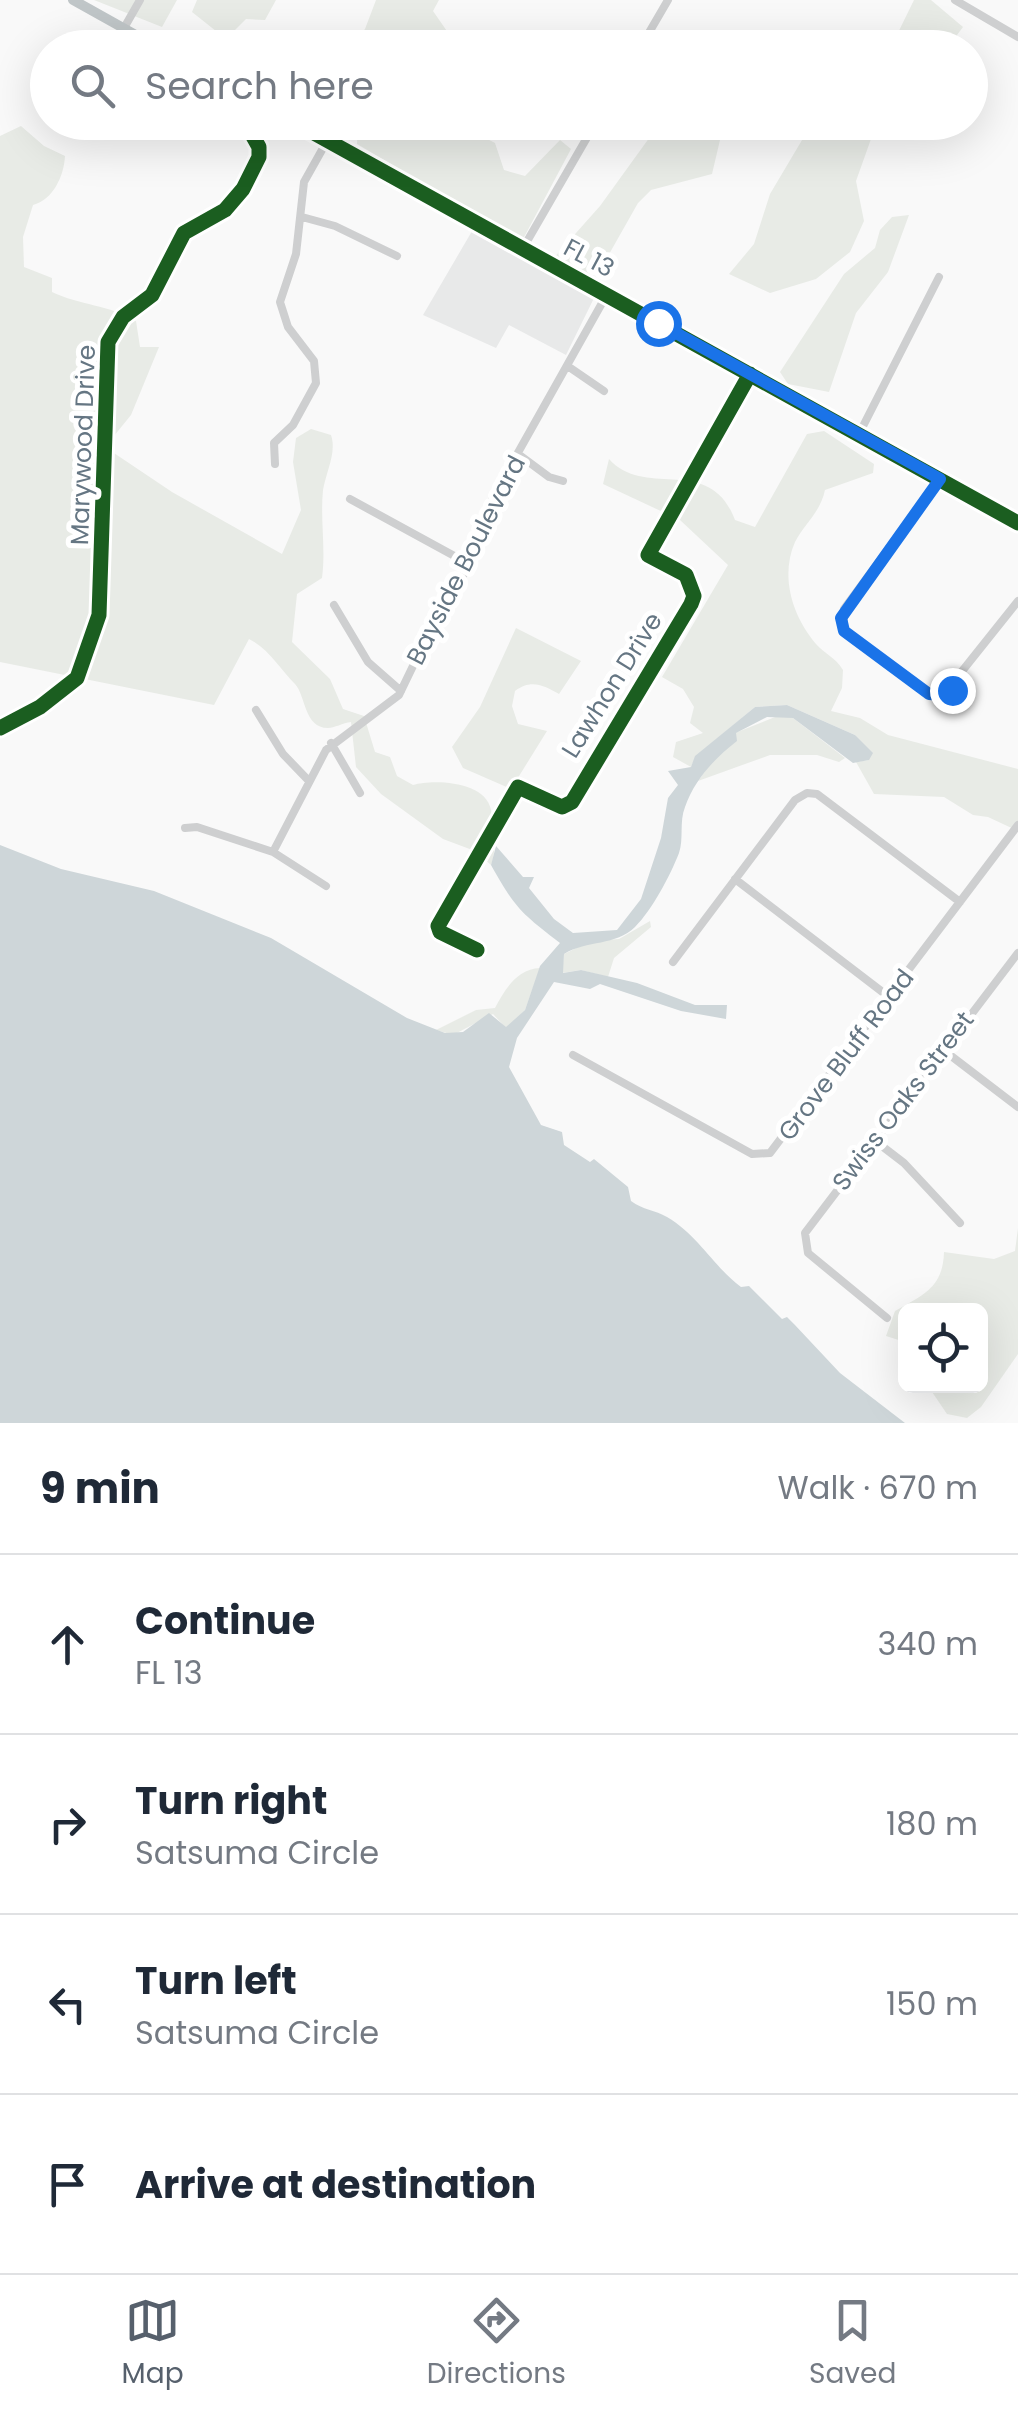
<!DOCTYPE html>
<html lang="en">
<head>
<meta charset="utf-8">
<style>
	body { margin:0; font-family:Poppins,sans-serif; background:#f6f6f7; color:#1f2937 }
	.controls { position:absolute; right:30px; bottom:30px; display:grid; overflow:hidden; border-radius:15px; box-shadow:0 10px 40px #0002 }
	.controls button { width:90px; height:90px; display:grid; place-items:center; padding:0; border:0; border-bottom:2px solid #e0e1e3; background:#fff; color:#1f2937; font:50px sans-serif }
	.stop { position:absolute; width:30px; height:30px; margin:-22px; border:8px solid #1a73e8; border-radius:50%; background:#fff }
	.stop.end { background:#1a73e8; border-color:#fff; box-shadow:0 2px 10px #0008 }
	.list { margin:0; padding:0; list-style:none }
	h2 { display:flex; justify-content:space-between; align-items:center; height:130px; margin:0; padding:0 40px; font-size:42px }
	h2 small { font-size:32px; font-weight:400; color:#747a83 }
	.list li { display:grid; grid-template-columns:65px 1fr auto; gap:30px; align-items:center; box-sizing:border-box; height:180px; padding:0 40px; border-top:2px solid #e0e1e3 }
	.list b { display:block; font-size:38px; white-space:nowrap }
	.list p { margin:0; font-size:32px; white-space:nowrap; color:#747a83 }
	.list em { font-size:32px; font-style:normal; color:#747a83 }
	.icon { flex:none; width:55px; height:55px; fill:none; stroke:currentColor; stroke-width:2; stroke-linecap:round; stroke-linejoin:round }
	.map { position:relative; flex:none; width:1018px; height:1423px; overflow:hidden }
	.search { position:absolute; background:#fff; box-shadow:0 10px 40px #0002; left:30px; right:30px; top:30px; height:110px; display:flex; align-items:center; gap:25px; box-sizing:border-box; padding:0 35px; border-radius:55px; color:#747a83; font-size:38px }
	.sheet { height:850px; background:#fff }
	nav { display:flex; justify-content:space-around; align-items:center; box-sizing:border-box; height:140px; border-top:2px solid #e0e1e3; background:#fff; font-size:28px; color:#747a83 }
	nav a { display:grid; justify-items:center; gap:5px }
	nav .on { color:#56606c }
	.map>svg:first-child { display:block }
</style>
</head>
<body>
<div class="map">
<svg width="1018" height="1423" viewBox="0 0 1018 1423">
	<rect width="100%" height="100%" fill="#f9f9f9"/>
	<path fill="#e8e9e9" d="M 475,226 L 596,294 L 566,355 L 509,325 L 496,348 L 423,315 Z"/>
	<path fill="#e8ebe6" d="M 94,0 L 177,0 L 162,27 Z
		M 197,0 L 276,0 L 265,20 L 246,19 L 226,39 L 192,12 Z
		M 376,0 L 439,0 L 433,11 L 458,47 L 348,48 L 365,29 Z
		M 914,0 L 931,0 L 963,27 L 948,47 L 891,47 Z
		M 358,123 L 457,123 L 495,143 L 504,170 L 525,176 L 560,140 L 571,149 L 522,241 L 357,144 Z
		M 660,123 L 710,123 L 720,140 L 712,174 L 651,190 L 638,203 L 608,256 L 583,280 L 552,260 L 600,206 Z
		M 804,123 L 918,123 L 905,133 L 871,139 L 856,181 L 864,221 L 850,252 L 816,279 L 770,293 L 729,274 L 754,244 L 770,194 L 805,135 Z
		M 21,126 L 44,146 L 65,156 C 64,176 53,200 33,205 L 23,237 L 24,267 L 52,278 L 52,292 C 79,305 110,305 136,321 L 140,347 L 159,347 L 131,415 L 105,447 L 172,492 L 282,554 L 301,510 L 293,462 L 296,438 L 311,429 L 331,435 C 337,452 326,472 323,490 C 320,520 326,549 322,578 L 297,594 L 292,642 L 330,679 L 343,709 L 364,716 L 375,752 L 390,757 L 397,776 L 413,785 C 433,779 486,781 491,810 C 492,815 490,820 491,826 C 493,842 497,849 491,865 L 475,851 L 443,839 L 381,794 L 356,767 L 351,722 C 343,723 334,728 328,728 C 304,728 306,696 295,684 C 281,670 268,648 249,639 L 214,705 L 0,662 L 0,136 Z
		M 909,215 L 888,272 L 856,313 L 829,392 L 788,384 L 780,372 L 844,274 L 875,248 L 880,230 L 892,217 Z
		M 824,431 L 874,464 L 873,473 L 825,490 C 820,513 805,523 795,542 C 780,576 792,616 816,644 C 825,654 835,657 843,670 L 842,688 L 831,711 L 860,718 L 888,735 L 1018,769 L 1018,831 L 988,817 L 973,815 L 944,797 L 874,794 L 856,762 L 869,760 L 855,735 L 787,705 L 755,707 L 696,756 L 691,767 L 673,757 L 676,742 L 703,733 L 690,723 L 694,707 L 683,689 L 662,677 L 728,565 L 680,520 L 603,484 L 609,459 C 646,500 710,453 735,520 L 755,527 L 807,434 Z
		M 516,628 L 581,661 L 559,694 C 543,685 531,679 515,691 L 512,706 L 518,724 L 547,731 L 511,789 L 463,768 L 452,747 L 480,707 Z
		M 780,715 L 793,718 L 845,758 L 839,762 L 817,755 L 770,755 L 698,781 L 713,760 L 736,741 L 735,733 Z
		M 650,921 L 651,927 L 614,958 L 608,977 L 581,970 L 562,973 L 564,954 L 591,941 L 619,939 Z
		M 540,968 L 525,1010 L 506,1028 L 493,1014 L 453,1035 L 436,1030 L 476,1010 L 495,1008 C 505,989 517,969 540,968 Z
		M 1018,1228 L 1018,1354 L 981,1407 L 967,1418 L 947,1414 L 928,1386 L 980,1386 L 980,1310 L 906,1310 L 905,1342 L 886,1336 L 895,1311 C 923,1295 943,1288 944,1252 L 994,1259 L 1015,1251 Z"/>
	<path fill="#ced6d9" d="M 787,705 L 855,735 L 873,753 L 869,760 L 853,763 L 793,718 L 767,717 L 736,733 L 737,741 C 714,759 695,779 685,807 C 679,822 684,839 679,853 C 670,876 652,910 635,927 C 616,946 587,940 564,954 L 563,973 L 581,970 L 637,983 L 695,1005 L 727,1005 L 726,1019 L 681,1011 L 600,984 L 590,989 L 554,982 L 517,1038 L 509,1067 L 541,1125 L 562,1132 L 564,1145 L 590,1162 L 594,1159 L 628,1187 L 631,1201 C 643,1210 655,1210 667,1217 C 699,1236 713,1266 741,1287 L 749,1286 L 782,1319 L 787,1317 L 794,1324 L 840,1373 L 905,1423 L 0,1423 L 0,845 L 61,869 L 154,891 L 271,938 L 407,1018 L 445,1033 L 463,1032 L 489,1013 L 506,1027 L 525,1010 L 540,966 L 560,943 C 521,913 515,908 491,865 L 496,846 L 523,877 L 534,877 L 529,888 L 554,919 L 573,933 L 617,930 L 641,899 L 661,838 L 668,798 L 678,785 L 668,771 L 691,767 L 695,756 L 755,707 Z"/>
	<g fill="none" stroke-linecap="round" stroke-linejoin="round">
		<path stroke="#ced6d9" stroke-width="2.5" d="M 977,491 L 1018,513"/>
		<path stroke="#cecfd0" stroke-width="8" d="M 955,0 L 1018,37
			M 124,28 L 140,0
			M 640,48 L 668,0
			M 302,217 L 335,226 L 397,256
			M 522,250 L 596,122
			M 569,367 L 604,391
			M 859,434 L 939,277
			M 518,454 L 549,477 L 563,481
			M 275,464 L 274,443 L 293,425 L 316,383 L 314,361 L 288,327 L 280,302 L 296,254 L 304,182 L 327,141
			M 940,479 L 844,609 L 844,631 L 929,693 L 943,695 L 1018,601
			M 350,499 L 469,564
			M 334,605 L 368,662 L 401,691
			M 256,710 L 283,754 L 308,780
			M 0,728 L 40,707 L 77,678 L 99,615 L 108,342 L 123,317 L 152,295 L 184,233 L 225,210 L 243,189 L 259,157 L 259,147 L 245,122
			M 331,743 L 360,793
			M 185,828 L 197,827 L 273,852 L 326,886
			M 273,852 L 326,750 L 399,695 L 426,639 L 465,572 L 493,497 L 606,296
			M 735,879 L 889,997
			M 477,950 L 440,932 L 438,926 L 518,787 L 562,807 L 572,802 L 691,604 L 694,596 L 686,575 L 648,555 L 750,374
			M 673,962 L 795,800 L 807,793 L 817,794 L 960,902
			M 942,1049 L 1018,1107
			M 573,1055 L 752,1154 L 770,1153 L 1018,825
			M 874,1140 L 904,1163 L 960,1223
			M 887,1318 L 808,1253 L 805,1233 L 1018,953"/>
		<path stroke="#c0c6c8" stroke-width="10" d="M 73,0 L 159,48
			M 294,122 L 1018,523"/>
		<g stroke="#fff" stroke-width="21">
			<path id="cycleway" d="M 294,122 L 1018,523
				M 0,728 L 40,707 L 77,678 L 99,615 L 108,342 L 123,317 L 152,295 L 184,233 L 225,210 L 243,189 L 259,157 L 259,147 L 245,122
				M 477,950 L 440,932 L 438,926 L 518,787 L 562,807 L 572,802 L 691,604 L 694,596 L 686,575 L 648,555 L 750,374"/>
		</g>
		<use href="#cycleway" stroke="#1b5e20" stroke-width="15"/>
	</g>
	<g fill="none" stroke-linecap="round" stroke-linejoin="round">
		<path stroke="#1a73e8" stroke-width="12" d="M 658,323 L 940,479 L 841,618 L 844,631 L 929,694 L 944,695 L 952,690"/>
	</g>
	<g text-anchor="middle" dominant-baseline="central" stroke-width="10" stroke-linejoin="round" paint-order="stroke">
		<g font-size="25" fill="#657683" stroke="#fff">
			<text transform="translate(589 258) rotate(28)">FL 13</text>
			<text transform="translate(83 445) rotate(-88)">Marywood Drive</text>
			<text transform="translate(466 560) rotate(-63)">Bayside Boulevard</text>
			<text transform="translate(612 685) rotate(-58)">Lawhon Drive</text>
			<text transform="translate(846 1055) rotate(-53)">Grove Bluff Road</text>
			<text transform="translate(903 1101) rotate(-53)">Swiss Oaks Street</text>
		</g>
	</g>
</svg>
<div class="controls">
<button><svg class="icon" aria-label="locate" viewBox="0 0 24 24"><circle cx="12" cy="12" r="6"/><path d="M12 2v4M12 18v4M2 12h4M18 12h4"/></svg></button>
</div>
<div class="stop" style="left:658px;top:323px"></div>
<div class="stop end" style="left:952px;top:690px"></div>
<div class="search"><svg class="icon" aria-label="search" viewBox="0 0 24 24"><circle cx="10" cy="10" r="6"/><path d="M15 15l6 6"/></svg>Search here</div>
</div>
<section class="sheet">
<h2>9 min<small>Walk · 670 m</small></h2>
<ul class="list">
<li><svg class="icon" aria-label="ahead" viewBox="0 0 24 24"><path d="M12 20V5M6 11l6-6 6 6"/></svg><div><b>Continue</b><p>FL 13</p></div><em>340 m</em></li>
<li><svg class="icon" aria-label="right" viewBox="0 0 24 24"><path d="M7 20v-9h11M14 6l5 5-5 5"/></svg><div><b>Turn right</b><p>Satsuma Circle</p></div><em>180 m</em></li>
<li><svg class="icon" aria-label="left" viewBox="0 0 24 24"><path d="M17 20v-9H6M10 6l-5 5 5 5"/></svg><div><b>Turn left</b><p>Satsuma Circle</p></div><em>150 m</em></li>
<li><svg class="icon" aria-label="arrive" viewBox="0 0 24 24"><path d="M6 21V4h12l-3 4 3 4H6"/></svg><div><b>Arrive at destination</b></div></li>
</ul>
</section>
<nav>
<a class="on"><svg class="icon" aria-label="map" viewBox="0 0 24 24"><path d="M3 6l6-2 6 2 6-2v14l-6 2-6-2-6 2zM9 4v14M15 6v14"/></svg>Map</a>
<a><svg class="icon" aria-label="directions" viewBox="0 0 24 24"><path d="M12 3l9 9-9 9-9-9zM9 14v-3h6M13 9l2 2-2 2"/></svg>Directions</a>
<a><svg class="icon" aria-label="saved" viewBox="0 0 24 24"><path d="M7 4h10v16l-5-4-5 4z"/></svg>Saved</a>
</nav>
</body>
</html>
